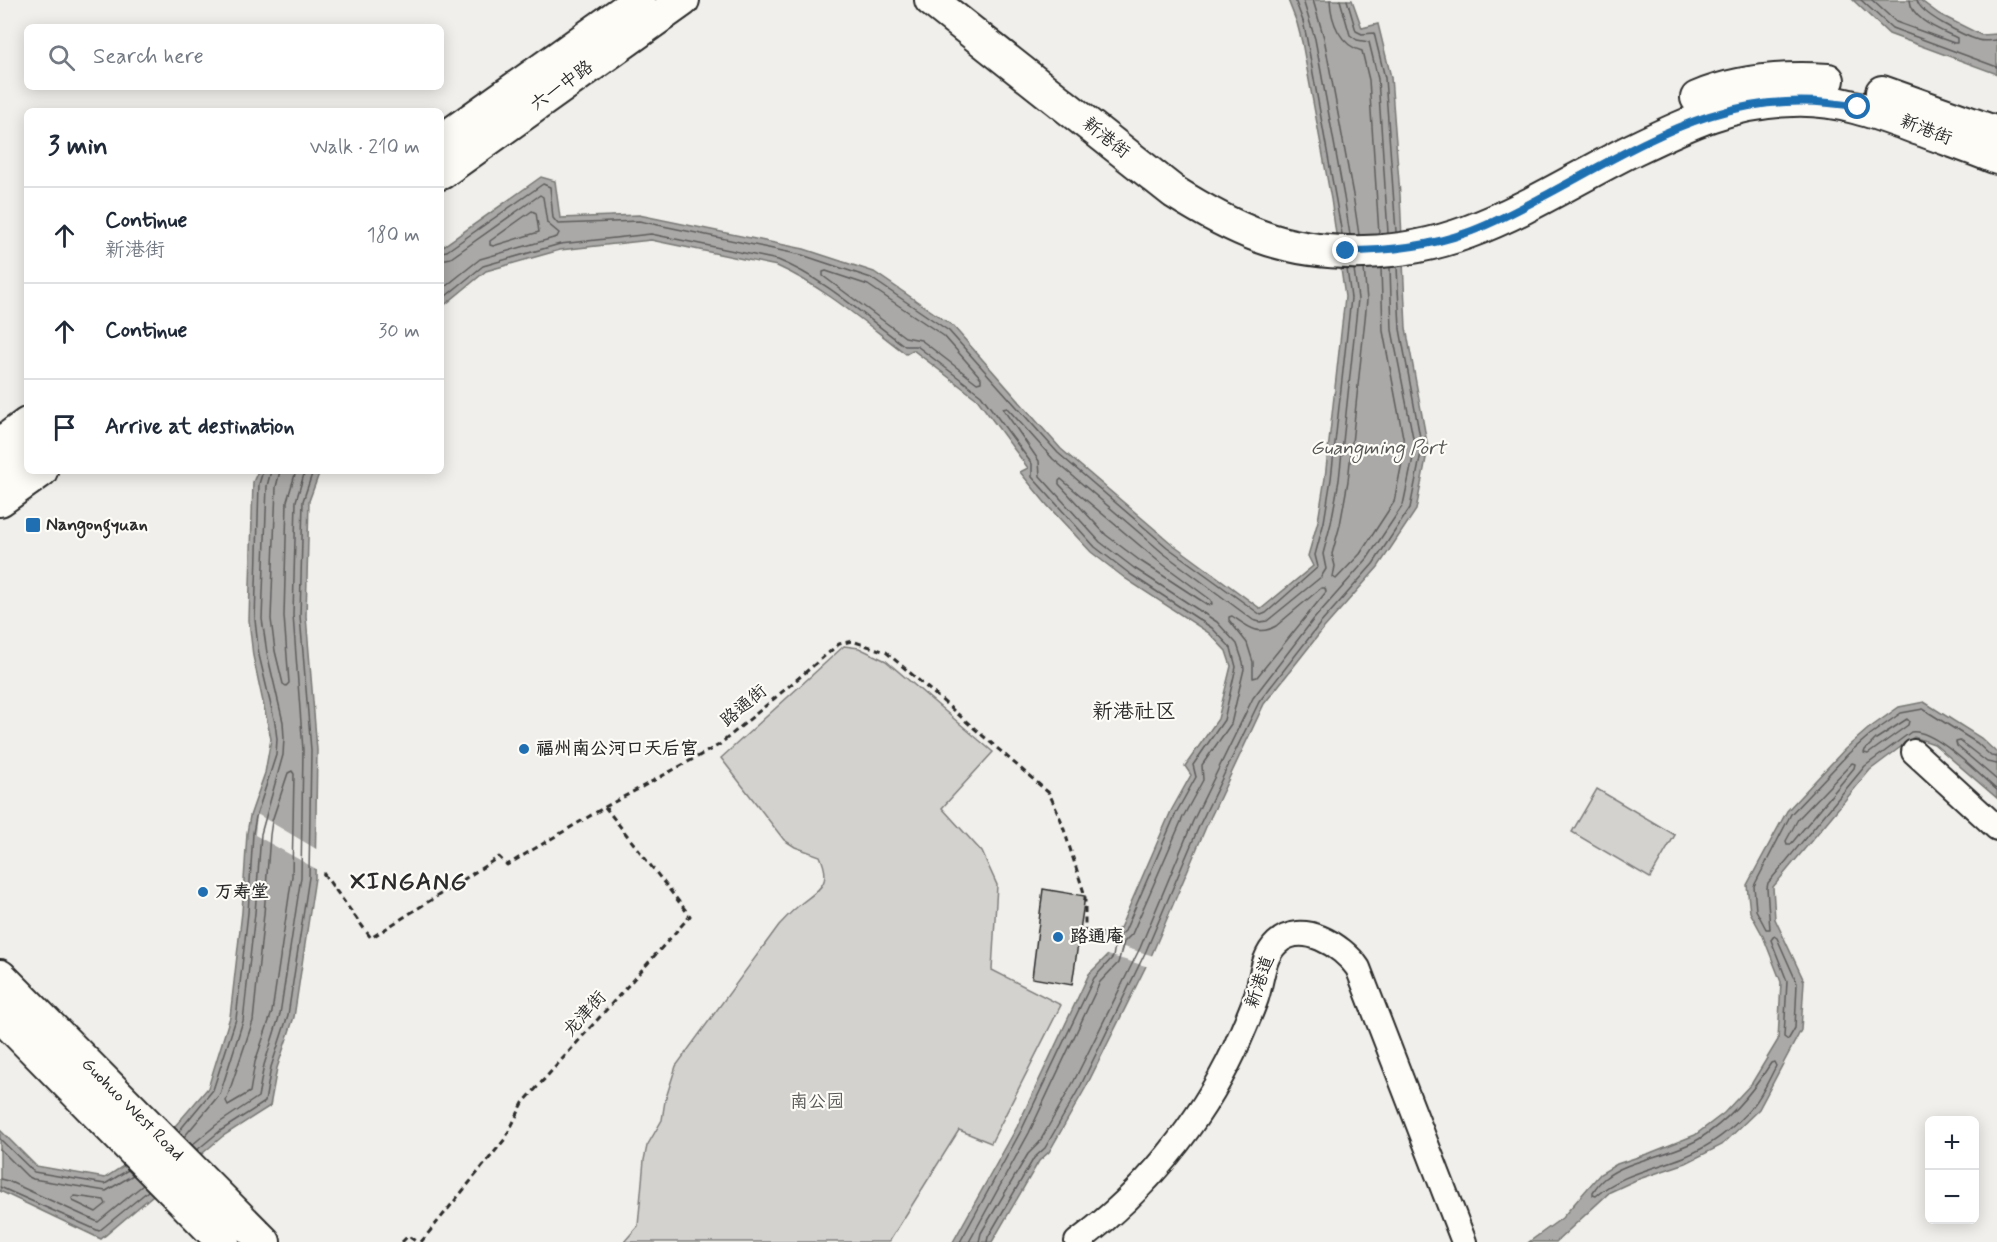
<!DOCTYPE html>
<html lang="en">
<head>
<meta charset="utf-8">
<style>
	body { margin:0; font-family:Mynerve,"LXGW WenKai TC",sans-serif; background:#f2f2f3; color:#1f2937 }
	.controls { position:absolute; right:18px; bottom:18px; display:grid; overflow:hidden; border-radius:9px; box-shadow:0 3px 15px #0003 }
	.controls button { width:54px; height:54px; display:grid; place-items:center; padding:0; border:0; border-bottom:2px solid #e0e1e3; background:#fff; color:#1f2937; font:30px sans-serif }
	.stop { position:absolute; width:18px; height:18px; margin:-14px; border:4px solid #1f6fb2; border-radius:50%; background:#fff }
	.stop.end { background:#1f6fb2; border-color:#fff; box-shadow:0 2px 6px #0008 }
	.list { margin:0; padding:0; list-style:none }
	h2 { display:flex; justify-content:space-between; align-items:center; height:78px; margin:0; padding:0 24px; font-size:26px }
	h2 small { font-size:20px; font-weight:400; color:#747a83 }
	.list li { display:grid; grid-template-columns:39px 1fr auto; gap:18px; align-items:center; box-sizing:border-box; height:96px; padding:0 24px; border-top:2px solid #e0e1e3 }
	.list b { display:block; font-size:22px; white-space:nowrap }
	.list p { margin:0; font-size:20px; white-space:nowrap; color:#747a83 }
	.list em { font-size:20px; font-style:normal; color:#747a83 }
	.icon { flex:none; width:33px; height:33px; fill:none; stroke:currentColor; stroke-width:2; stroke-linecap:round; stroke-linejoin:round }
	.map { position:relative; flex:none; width:1997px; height:1242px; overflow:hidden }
	.search { position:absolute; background:#fff; box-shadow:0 3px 15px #0003; left:24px; top:24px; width:420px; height:66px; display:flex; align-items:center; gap:15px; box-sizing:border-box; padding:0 21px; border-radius:9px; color:#747a83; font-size:22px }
	.panel { position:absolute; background:#fff; box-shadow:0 3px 15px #0003; left:24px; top:108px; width:420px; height:366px; border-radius:9px }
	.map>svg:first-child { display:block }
</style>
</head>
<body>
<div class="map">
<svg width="1997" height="1242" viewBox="0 0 1997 1242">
	<rect width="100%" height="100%" fill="#f0efeb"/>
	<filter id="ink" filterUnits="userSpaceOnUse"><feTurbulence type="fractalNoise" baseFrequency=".0167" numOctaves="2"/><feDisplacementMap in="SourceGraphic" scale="12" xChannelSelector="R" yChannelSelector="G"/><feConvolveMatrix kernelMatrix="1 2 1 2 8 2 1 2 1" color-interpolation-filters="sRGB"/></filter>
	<g filter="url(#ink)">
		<path fill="#d3d2cf" stroke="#7f7e7d" stroke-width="1.5" d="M 844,646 L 859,648 L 886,661 L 993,752 L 942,808 L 982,852 L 997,885 L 992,970 L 1061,1005 L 991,1143 L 959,1130 L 889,1242 L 624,1242 L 638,1226 L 644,1160 L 647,1146 L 662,1120 L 665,1101 L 676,1066 L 779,925 C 784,920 790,913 796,908 C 816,890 834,887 820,856 L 795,847 L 784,840 L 721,758 Z
			M 1597,789 L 1675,835 L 1650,878 L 1572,832 Z"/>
		<path fill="#aaa9a7" stroke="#777775" stroke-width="1.5" d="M 1288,0 L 1352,0 L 1362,28 L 1378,24 L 1391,77 L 1400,195 L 1406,328 L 1428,448 L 1416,510 L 1378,567 L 1324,628 L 1264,704 L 1206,827 L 1152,954 L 1086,1087 L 1049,1152 L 1039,1161 L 992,1242 L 953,1242 L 1017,1127 L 1089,974 L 1108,955 L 1110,943 L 1098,933 L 1112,933 L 1120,928 L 1171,811 L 1191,775 L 1185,766 L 1218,719 L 1231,666 L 1226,651 L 1209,633 L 1126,579 L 1091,552 L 1047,505 L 1020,472 L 1028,468 L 977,399 L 913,350 L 906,354 C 865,323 824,287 777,266 L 651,240 L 560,250 L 486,271 L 441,308 L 441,248 L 541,177 L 555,181 L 560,218 L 639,215 L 804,249 L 874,272 L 953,326 L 1061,449 L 1171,543 L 1261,609 L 1313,566 L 1308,556 L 1318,521 L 1325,478 L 1345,297 L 1331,199 L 1302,42 L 1297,23 Z
			M 1853,0 L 1920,0 L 1939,14 L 1981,35 L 1997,34 L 1997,74 L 1889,34 Z
			M 258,471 L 320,471 L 309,501 L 306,616 L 317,750 L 315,878 L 294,1017 L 277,1068 L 270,1106 L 223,1136 L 101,1239 L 0,1191 L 0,1130 L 36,1166 L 105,1178 L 163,1140 L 208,1088 L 230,1017 L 242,912 L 247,833 L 250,816 L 265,773 L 271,739 L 253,656 L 249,620 L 253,482 Z
			M 1924,702 L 1981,738 L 1997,753 L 1997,798 L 1934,744 L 1914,737 L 1870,770 L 1773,887 L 1775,919 L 1804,981 L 1801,1030 L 1759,1109 L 1722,1145 L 1686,1163 L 1636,1180 L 1610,1192 L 1556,1242 L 1529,1242 L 1562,1218 L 1600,1174 L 1617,1164 L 1650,1153 L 1695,1135 L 1724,1113 L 1752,1083 L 1778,1040 L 1781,982 L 1763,936 L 1750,912 L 1747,885 L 1787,811 L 1845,749 L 1868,729 L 1899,707 Z"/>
		<path fill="#f0efeb" d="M 257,814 L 318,850 L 318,870 L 255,835 Z
			M 1103,941 L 1110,943 L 1154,956 L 1149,967 L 1108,955 L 1104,954 L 1107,944 Z"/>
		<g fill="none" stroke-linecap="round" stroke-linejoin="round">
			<path stroke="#5e5d5d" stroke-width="1.5" d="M 1295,0 L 1303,21 L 1307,40 L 1342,234
				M 1303,0 L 1315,39 L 1344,197 L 1350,235
				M 1313,0 L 1324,38 L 1353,195 L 1359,235
				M 1330,0 C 1331,22 1340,45 1362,51 L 1369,80 L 1379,234
				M 1340,0 L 1350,35 L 1357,40 L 1369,42 L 1378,79 L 1388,233
				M 1347,0 L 1356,31 L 1362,34 L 1374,33 L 1385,78 L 1396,232
				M 1861,0 L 1892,28 L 1997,67
				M 1872,0 L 1896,22 L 1954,43 L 1957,43 L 1957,38 C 1941,30 1911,20 1910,0
				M 1917,0 C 1919,14 1965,36 1978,40 C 1984,42 1991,40 1997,40
				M 532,211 L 536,213 L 539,232 L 493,246 L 490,245 L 490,241 Z
				M 441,252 L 447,251 L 543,184 L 550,187 L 553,218 L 558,224 L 639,221 L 802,255 L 871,278 L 949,331 L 1058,453 L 1167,547 L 1261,615 L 1266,613 L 1318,567 L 1315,555 L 1324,522 L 1331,479 L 1351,298 L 1347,269
				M 441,260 L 451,258 L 540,195 L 543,197 L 547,223 L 559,233 L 557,237 L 480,259 L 441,290
				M 1364,269 L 1367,300 L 1348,481 L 1340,525 L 1332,554 L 1335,566 L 1333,577 L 1336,579 L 1360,554 L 1394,502 L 1405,448 L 1383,331 L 1381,268
				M 826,271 L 868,285 L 944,336 L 981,378 L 981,382 L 977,383 L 921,340 L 905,337 L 823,276 L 823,272 Z
				M 441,300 L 483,266 L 560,244 L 651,234 L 778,260 C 825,279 864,316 905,346 L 917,346 L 981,395 L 1032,464 L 1032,477 L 1095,547 L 1130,574 L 1212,628 L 1231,648 L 1236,667 L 1224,720 L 1193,765 L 1196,777 L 1176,813 L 1125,931 L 1116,939 L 1113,957 L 1094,978 L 1022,1129 L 960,1242
				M 280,471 L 276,487 L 271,619 L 275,651 L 283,684 L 286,686 L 289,683 L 284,616 L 287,501 L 296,471
				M 1061,479 L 1157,560 L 1211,600 L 1212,604 L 1208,605 L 1139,560 L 1106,535 L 1059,484 L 1059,481 Z
				M 1321,588 L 1325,588 L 1326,592 L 1257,677 L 1253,678 L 1253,662 L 1247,643 L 1229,620 L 1229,617 L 1232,616 C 1247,626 1258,637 1276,626 Z
				M 1907,719 L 1909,721 L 1908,725 L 1868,754 L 1864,753 L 1865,750 L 1876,739 Z
				M 1997,757 L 1991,756 L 1977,743 L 1923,709 L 1901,713 L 1871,734 L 1849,753 L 1791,814 L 1754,886 L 1756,910 L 1766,929 L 1770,929 L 1767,888 L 1768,883 L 1865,766 L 1911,732 C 1934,728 1979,775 1997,790
				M 1852,763 L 1855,764 L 1854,768 L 1791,844 L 1787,844 L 1786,841 L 1798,819 Z
				M 1997,764 L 1987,762 L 1960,741 L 1956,742 L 1957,746 L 1997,780
				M 292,771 L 294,774 L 292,876 L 272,1012 L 255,1062 L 250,1092 L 228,1105 L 226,1101 L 253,1021 L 264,914 L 270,835 L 272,821 L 288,773 Z
				M 1774,936 L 1777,938 L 1797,983 L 1795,1028 L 1788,1040 L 1784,1037 L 1787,981 L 1771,940 Z
				M 1774,1062 L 1776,1066 C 1769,1079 1763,1094 1753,1106 C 1734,1128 1711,1146 1684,1157 C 1654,1169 1621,1174 1596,1196 L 1593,1195 L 1593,1192 C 1596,1187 1600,1182 1605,1178 C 1629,1159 1671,1156 1699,1139 C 1729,1120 1752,1093 1771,1063 Z
				M 179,1131 L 213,1090 L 236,1019 L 248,913 L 253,833 L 256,817 L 276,755 L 277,739 L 275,723 L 259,655 L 255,620 L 259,484 L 263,471
				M 184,1137 L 220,1094 L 243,1021 L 255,913 L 261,834 L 283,755 L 284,738 L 283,722 L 267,653 L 262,619 L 267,486 L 271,471
				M 0,1139 L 34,1172 L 105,1184 L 128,1170
				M 192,1145 L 216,1125 L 258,1097 L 264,1065 L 280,1014 L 301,877 L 303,750 L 293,615 L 296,501 L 305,471
				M 0,1149 L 27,1176 L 33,1179 L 106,1191 L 133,1175
				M 197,1150 L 220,1131 L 265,1102 L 271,1067 L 288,1015 L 309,877 L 311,750 L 300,616 L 303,501 L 313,471
				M 0,1179 L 8,1181 L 98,1222 L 143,1185
				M 0,1187 L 99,1231 L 148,1191
				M 75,1196 L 104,1200 L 106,1204 L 96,1212 L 73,1201 L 72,1198 Z
				M 969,1242 L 1029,1133 L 1100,982 L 1118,963 L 1124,942 L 1132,934 L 1183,817 L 1203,780 L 1202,765 L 1231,724 L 1244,669 L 1243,662 L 1237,644 L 1217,622 L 1134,568 L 1100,542 L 1040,476 L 1039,461 L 1003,409 L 1007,408 L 1053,459 L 1163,553 L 1253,620 L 1260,622 L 1267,621 L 1321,577 L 1326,569 L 1323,554 L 1331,523 L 1339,480 L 1358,299 L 1354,269
				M 979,1242 L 981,1233 L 1028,1154 L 1039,1143 L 1074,1081 L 1140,948 L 1193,821 L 1253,698 L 1313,620 L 1367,559 L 1403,505 L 1415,448 L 1392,330 L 1390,268
				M 987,1242 L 988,1237 L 1034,1158 L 1045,1148 L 1081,1085 L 1146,951 L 1200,824 L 1259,702 L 1319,625 L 1373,564 L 1410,508 L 1422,448 L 1400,329 L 1397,267"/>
		</g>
		<path fill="#bdbcb8" stroke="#2b2b2b" stroke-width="1.5" d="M 1043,889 L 1085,896 L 1072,985 L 1032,978 Z"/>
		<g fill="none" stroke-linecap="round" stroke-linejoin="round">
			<g stroke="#2b2b2b" stroke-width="28">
				<path id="minor" d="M 1914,752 L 1997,828
					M 1077,1242 C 1144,1192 1199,1125 1235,1049 C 1242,1032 1250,1015 1256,998 C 1262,980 1262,957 1277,943 C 1302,920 1342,945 1358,968 L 1464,1242"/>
			</g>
			<g stroke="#2b2b2b" stroke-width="36">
				<g id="major">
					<path d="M 931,0 L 1174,192 C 1201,209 1229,225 1259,236 C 1324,260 1404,256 1468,232 C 1525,211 1576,178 1630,151 C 1686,124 1730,102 1793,100 C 1841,98 1882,115 1925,131 C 1949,140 1973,148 1997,158"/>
					<path d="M 1882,92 L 1997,133"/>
					<path d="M 1697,98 C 1739,80 1783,77 1828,80"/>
					<path d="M 441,141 L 639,0"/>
					<path d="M 441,173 L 683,0"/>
					<path d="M 0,444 L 27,424"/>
					<path d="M 0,469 L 27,450"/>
					<path d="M 0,500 L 41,471"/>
					<path id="s1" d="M 0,976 L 264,1242"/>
					<path d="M 0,1015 L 223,1242"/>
				</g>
			</g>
			<path stroke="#2b2b2b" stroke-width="3" stroke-dasharray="6 4.5" stroke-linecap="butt" d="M 323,873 L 371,938 L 499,857 L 507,865 L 605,807 L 719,745 L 839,644 L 852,641 L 886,652 L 1049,793 L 1061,820 L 1085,896 L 1085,941
				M 402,1242 L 408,1236 L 417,1242
				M 421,1242 L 505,1139 L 523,1103 L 690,916 L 605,807"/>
			<use href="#minor" stroke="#fdfcf7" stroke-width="24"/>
			<use href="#major" stroke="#fdfcf7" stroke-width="32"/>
		</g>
	</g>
	<g fill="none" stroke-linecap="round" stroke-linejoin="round" filter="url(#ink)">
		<path stroke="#1f6fb2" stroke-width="8" d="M 1346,251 C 1387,251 1427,247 1466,233 C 1495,223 1521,208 1548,194 C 1652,138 1735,83 1858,107"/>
	</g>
	<g fill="#1f6fb2" stroke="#fdfcf7" stroke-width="2">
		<rect x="25" y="517" width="16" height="16" rx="3"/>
		<circle cx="524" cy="749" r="6"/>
		<circle cx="203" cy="892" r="6"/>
		<circle cx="1058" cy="937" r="6"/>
	</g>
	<g text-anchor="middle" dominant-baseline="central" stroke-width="4.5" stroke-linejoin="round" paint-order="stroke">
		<g font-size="18" fill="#2b2b2b" stroke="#fdfcf7">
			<text transform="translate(562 86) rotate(-36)">六一中路</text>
			<text transform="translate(1926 130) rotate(21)">新港街</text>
			<text transform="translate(1106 138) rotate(38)">新港街</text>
			<text transform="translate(744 706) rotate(-40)">路通街</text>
			<text transform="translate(1260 982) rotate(-71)">新港道</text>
			<text transform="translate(585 1014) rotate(-48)">龙津街</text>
			<text stroke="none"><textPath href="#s1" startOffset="188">Guohuo West Road</textPath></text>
		</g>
		<g font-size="18" font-weight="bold" fill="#2b2b2b" stroke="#fdfcf7" text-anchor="start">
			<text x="46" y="525">Nangongyuan</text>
			<text x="536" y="749">福州南公河口天后宫</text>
			<text x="215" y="892">万寿堂</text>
			<text x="1070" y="937">路通庵</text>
		</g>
		<g font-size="18" fill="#555554" stroke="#fdfcf7">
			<text x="817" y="1102">南公园</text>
		</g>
		<g font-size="20" font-style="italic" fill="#575756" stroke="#fdfcf7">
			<text x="1378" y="448">Guangming Port</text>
		</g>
		<g font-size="21" fill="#2b2b2b" stroke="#fdfcf7">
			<text x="1134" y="712">新港社区</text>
		</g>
		<g font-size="24" font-weight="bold" letter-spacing="1.5" fill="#2b2b2b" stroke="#fdfcf7">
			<text x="409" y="882">XINGANG</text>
		</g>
	</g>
</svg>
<div class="controls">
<button>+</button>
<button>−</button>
</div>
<div class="stop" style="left:1858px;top:107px"></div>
<div class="stop end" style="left:1346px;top:251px"></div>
<div class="search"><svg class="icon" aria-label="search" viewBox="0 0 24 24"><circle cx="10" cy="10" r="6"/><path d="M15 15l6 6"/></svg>Search here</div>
<section class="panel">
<h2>3 min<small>Walk · 210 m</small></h2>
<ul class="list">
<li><svg class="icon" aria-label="ahead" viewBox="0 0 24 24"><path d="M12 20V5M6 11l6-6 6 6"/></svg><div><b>Continue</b><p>新港街</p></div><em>180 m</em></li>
<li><svg class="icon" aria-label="ahead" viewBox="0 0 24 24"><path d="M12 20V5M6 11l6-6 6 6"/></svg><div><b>Continue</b></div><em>30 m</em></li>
<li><svg class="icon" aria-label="arrive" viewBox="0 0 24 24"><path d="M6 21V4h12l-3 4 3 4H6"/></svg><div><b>Arrive at destination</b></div></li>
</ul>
</section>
</div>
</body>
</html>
